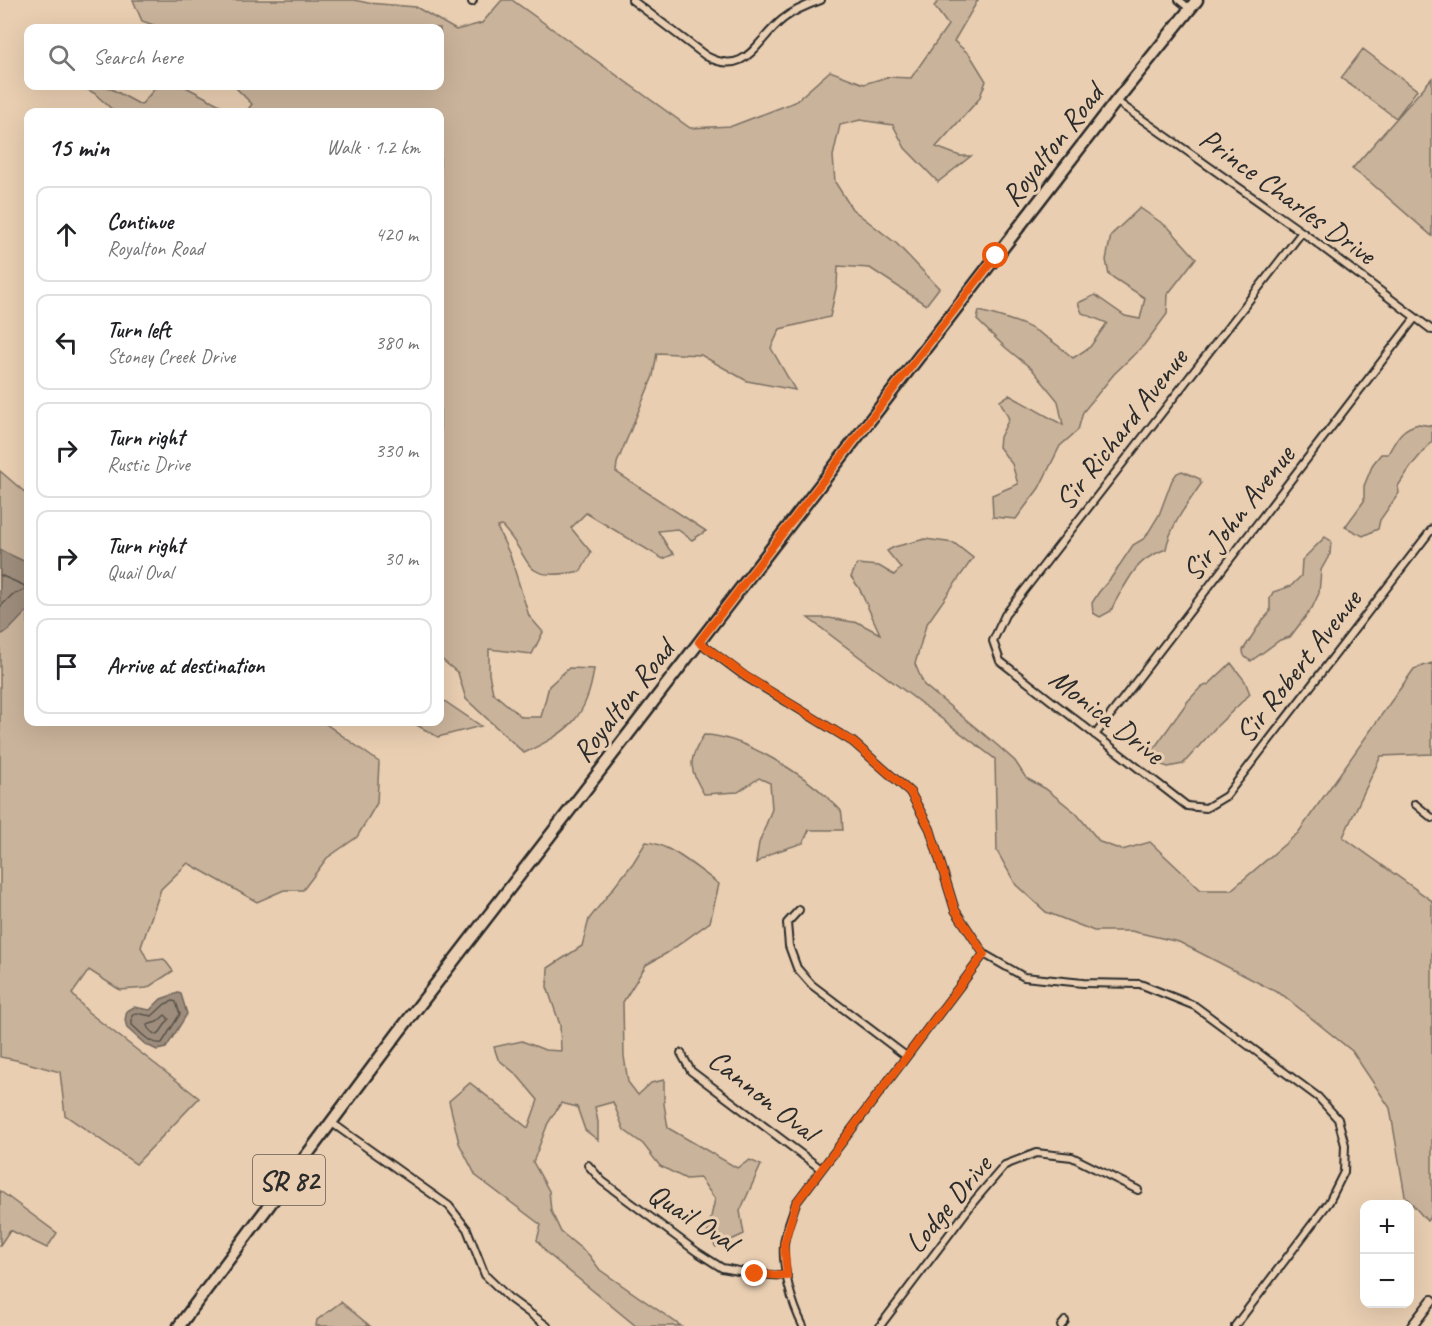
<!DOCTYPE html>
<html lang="en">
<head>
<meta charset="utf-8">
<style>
	body { margin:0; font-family:Caveat,sans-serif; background:#f2f2f2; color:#202124 }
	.controls { position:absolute; right:18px; bottom:18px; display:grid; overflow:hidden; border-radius:12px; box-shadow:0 6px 24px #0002 }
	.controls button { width:54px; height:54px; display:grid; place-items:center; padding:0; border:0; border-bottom:2px solid #e0e0e0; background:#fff; color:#202124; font:30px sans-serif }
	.stop { position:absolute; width:18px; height:18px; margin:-14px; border:4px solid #ea580c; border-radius:50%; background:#fff }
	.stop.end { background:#ea580c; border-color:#fff; box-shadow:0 2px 6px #0008 }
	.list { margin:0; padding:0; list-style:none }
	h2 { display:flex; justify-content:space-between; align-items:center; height:78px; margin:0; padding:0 24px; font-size:26px }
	h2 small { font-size:20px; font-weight:400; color:#757577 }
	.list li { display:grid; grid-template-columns:39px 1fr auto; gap:18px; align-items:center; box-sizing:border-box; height:96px; margin:0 12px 12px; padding:0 12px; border:2px solid #e0e0e0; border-radius:12px }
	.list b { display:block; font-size:22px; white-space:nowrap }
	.list p { margin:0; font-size:20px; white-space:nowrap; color:#757577 }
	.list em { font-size:20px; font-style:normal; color:#757577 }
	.icon { flex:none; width:33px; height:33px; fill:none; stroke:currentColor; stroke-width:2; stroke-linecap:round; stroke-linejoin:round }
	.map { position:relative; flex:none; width:1432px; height:1326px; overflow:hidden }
	.search { position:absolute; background:#fff; box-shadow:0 6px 24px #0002; left:24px; top:24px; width:420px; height:66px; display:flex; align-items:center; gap:15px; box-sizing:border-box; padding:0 21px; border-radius:12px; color:#757577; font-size:22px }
	.panel { position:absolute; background:#fff; box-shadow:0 6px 24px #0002; left:24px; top:108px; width:420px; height:618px; border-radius:12px }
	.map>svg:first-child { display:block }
</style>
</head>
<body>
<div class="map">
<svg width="1432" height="1326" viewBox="0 0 1432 1326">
	<rect width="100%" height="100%" fill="#e9ceb1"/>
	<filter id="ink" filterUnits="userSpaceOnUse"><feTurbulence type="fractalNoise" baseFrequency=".0167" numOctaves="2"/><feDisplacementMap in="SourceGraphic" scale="12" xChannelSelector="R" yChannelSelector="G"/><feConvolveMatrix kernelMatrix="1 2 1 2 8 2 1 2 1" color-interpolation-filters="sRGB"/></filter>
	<g filter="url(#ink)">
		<path fill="#cab39b" stroke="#7a6f63" stroke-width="1.5" d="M 133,0 L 354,0 L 368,3 L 416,7 L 456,30 L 482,23 L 502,0 L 512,0 L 690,128 L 732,126 L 795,102 L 830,71 L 864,84 L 887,77 L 911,78 L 948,25 L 934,6 L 940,0 L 978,0 L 954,41 L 970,55 L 986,81 L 979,99 L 936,147 L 960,156 L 971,156 L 938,182 L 905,148 L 893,125 L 860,120 L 840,125 L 833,156 L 835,182 L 852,209 L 897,244 L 939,288 L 926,305 L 870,268 L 838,266 L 837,284 L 830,317 L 780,329 L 771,348 L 795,390 L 747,381 L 701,355 L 657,353 L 653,376 L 617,463 L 616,472 L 706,531 L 692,540 L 677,529 L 658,531 L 669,549 L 674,554 L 663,559 L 586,513 L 571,528 L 591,552 L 581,571 C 519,583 536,563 502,526 L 497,527 L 510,555 L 529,616 L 543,632 L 532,654 L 489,649 L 489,674 L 493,693 L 522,717 L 541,717 L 549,686 L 569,668 L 594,669 C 587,719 568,732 524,753 L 466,699 L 458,673 L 440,658 L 440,112 L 246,112 L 252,104 L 234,86 L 440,86 L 440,28 L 162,28 L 142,21 Z
			M 1363,49 L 1417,90 L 1396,118 L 1341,78 Z
			M 1432,78 L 1432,236 L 1370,182 L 1352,169 Z
			M 80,86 L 106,86 L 141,105 L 157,86 L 184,86 L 233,112 L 115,112 L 94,93 Z
			M 1140,208 L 1169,228 L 1196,258 L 1168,294 L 1167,314 L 1144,345 L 1114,374 L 1083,412 L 1078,430 L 1060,446 L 1039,488 L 1016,519 L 993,517 L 992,495 L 1018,484 L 1012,464 L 999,447 L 1000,437 L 1009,419 L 1000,401 L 1009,395 L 1063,425 L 1058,401 L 1032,369 L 1006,348 L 977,320 L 979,311 C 1022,322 1039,328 1073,358 L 1090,347 L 1107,323 L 1082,313 L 1078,303 L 1095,295 L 1125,316 L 1140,319 L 1145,298 L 1109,275 L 1106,260 L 1111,235 Z
			M 1419,424 L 1432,426 L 1432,441 L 1412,465 L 1398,486 L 1399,493 L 1380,520 L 1378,529 L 1363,536 L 1345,527 L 1364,501 L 1364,486 L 1373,464 L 1381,454 L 1388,454 C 1397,438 1401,428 1419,424 Z
			M 0,471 L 28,495 L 28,722 L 323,722 L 379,762 L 377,803 L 357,837 L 327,858 L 303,890 L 284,890 L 257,902 L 188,863 L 161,889 L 141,947 L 148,961 L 164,959 L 173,971 L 147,988 L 120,990 L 89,970 L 72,994 L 88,1012 L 199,1098 L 136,1164 L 65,1115 L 60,1072 L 16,1060 L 0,1057 Z
			M 1182,471 L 1200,479 L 1201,484 C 1188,503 1170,526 1166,549 C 1146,557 1138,563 1127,582 C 1121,592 1115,600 1111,611 L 1100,617 L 1093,613 L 1092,603 L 1099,592 L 1111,578 L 1133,545 L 1145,538 L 1159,515 L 1172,480 L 1177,473 Z
			M 1325,537 L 1331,541 L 1330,554 L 1321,570 L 1319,593 L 1312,608 L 1290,637 L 1280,640 L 1251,661 C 1245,658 1243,656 1243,650 L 1261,622 L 1270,612 L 1270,599 L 1273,592 L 1291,586 L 1301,576 L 1302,560 Z
			M 925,539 L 954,543 L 973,558 L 926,625 L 915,664 L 924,685 L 997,745 L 1015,761 L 1026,778 L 1046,789 L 1076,813 L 1100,842 L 1122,850 L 1150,842 L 1201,890 L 1231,890 L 1298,833 L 1414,669 L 1432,663 L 1432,754 L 1381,756 L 1343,837 L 1432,901 L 1432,1214 L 1427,1221 L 1405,1196 L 1390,1108 L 1352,1051 L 1284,996 L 1179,942 L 1131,931 L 1094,931 L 1046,912 L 1016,885 L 997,851 L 995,759 L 808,618 L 829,618 L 859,623 L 880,634 L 859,588 L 851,577 L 857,564 L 879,566 L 894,575 L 901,568 L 887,551 L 894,547 Z
			M 1231,663 L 1245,681 L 1250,694 L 1216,727 L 1183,764 L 1168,767 L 1159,764 L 1152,751 L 1188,701 L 1200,688 L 1209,684 Z
			M 440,698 L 481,726 L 438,737 L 411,722 L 440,722 Z
			M 704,735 C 742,735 805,775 831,801 C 834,804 839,808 841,811 C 843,816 842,825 843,830 L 809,830 L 803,843 L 772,853 L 756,863 L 759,843 L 772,809 L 770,783 L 759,778 L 738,792 L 704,794 C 689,768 687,761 704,735 Z
			M 646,842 C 669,843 699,870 719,884 L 710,922 L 667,953 L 646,965 L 623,1002 L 624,1056 L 628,1082 L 638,1095 L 651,1083 L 664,1080 L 664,1104 L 668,1128 L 737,1168 L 750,1160 L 761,1165 L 740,1211 L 744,1234 L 716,1247 L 707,1235 L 715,1199 L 700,1178 L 686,1179 L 660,1166 L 643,1144 L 624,1130 L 613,1102 L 595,1107 L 598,1122 L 598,1140 L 585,1130 L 577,1107 L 561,1103 L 548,1123 L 533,1162 L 549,1191 L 551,1211 L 561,1232 L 589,1255 L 600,1270 L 681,1326 L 636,1326 L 547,1253 L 537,1240 L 541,1225 L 476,1176 L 459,1143 L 449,1101 L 470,1083 L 528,1128 L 538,1100 L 517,1075 L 498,1059 L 494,1047 L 522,1041 L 545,1050 L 561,1051 L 560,1025 L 547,987 L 548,968 L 582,946 L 589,919 L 633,863 Z
			M 0,1191 L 57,1233 L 47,1248 L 10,1230 L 0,1245 Z
			M 341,1302 L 370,1326 L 316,1326 L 317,1320 Z"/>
		<path fill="#9e8d7c" stroke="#70665c" stroke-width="1.5" d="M 0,550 L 28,563 L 28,610 L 8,631 L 0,635 Z
			M 178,993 L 181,994 L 187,1014 L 166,1048 L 157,1050 L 145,1044 L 127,1028 L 125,1020 L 127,1011 L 134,1007 L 150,1010 L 161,999 Z"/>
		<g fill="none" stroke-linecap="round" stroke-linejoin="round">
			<path stroke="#59524b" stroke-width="1.5" d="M 0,575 L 23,585 L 25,587 L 24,590 L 12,595 L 0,607
				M 173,1001 L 176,1002 L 180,1014 L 162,1043 C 150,1045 140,1032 132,1025 L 132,1016 L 135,1013 L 152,1016 L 165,1004 Z
				M 165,1015 L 169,1019 L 158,1035 L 153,1033 L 148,1028 L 147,1025 L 157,1022 Z"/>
			<g stroke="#2b2b2b" stroke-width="10">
				<path id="minor" d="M 632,0 L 706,56 C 747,78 756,40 783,19 C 794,10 807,5 821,0
					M 1179,0 L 1190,9
					M 472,2 L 473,0
					M 1116,101 L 1302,232 L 1432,330
					M 1302,232 L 1005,615 L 993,641 L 1000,661 L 1187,806 L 1206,808 L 1226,796 L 1432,529
					M 699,642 L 746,677 L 853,742 L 910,792 L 930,829 L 955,910 L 984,954 L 1024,977 L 1083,983 L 1140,984 L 1195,1006 L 1318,1097 L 1338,1119 L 1345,1145 L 1344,1172 L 1329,1202 L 1235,1326
					M 1095,735 L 1415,318
					M 1415,804 L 1432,818
					M 799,910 L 787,923 L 789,946 L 797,968 L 812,985 L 906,1056
					M 681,1053 L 691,1071 L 821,1169
					M 332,1123 L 449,1206 L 467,1229 L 485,1275 L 509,1298 L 547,1326
					M 588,1165 L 602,1181 L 697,1252 L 722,1268 L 755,1274 L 787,1276
					M 803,1326 C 792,1304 782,1269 784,1244 C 785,1231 792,1216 796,1203 L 984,954
					M 880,1326 L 975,1200 L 1005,1165 L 1036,1153 L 1072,1157 L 1138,1190
					M 1061,1326 L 1065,1321"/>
			</g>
			<g stroke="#2b2b2b" stroke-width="12">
				<path id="tertiary" d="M 1412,1326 L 1432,1300"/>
			</g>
			<g stroke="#2b2b2b" stroke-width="15">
				<path id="primary" d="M 179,1326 L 398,1033 L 1116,101 L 1197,0"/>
			</g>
			<use href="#minor" stroke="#e9ceb1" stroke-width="6"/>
			<use href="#tertiary" stroke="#e9ceb1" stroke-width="8"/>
			<use href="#primary" stroke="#e9ceb1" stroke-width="10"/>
		</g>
	</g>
	<g fill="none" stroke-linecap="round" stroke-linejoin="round" filter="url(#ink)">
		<path stroke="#ea580c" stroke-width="8" d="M 755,1274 L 787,1276 L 784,1244 L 796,1203 L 984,954 L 955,910 L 930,829 L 910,792 L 853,742 L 747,677 L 699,642 L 996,256"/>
	</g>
	<g text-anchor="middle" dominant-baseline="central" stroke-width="6" stroke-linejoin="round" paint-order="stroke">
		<rect fill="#e9ceb1" stroke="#645c53" stroke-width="1.5" x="253" y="1155" width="72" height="50" rx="4.5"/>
		<g font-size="28" font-weight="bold" fill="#2b2b2b">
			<text x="289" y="1180">SR 82</text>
		</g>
		<g font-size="30" fill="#2b2b2b" stroke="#e9ceb1">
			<text transform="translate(1052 145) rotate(-52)">Royalton Road</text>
			<text transform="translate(1288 196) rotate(36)">Prince Charles Drive</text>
			<text transform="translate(1121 429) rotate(-52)">Sir Richard Avenue</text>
			<text transform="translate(1238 513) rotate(-52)">Sir John Avenue</text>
			<text transform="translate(1298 666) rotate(-52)">Sir Robert Avenue</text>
			<text transform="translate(623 701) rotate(-52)">Royalton Road</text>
			<text transform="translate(1107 716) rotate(38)">Monica Drive</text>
			<text transform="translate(763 1095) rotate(38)">Cannon Oval</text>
			<text transform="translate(948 1204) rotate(-50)">Lodge Drive</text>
			<text transform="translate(693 1217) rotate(33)">Quail Oval</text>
		</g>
	</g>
</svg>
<div class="controls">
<button>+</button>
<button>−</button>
</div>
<div class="stop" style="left:996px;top:256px"></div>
<div class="stop end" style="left:755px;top:1274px"></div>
<div class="search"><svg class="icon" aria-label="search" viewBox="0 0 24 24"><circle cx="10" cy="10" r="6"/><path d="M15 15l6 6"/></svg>Search here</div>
<section class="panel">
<h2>15 min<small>Walk · 1.2 km</small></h2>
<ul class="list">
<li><svg class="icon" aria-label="ahead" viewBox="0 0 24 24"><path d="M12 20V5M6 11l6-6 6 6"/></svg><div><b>Continue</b><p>Royalton Road</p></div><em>420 m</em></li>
<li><svg class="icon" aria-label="left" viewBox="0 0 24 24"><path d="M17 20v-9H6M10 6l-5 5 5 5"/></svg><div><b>Turn left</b><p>Stoney Creek Drive</p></div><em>380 m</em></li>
<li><svg class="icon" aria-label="right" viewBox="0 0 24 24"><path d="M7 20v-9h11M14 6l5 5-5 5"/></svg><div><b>Turn right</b><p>Rustic Drive</p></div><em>330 m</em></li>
<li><svg class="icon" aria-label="right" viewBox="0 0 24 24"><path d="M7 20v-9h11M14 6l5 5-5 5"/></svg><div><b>Turn right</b><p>Quail Oval</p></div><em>30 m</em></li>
<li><svg class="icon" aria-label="arrive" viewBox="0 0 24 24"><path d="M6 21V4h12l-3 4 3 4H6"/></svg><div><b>Arrive at destination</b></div></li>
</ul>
</section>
</div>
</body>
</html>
